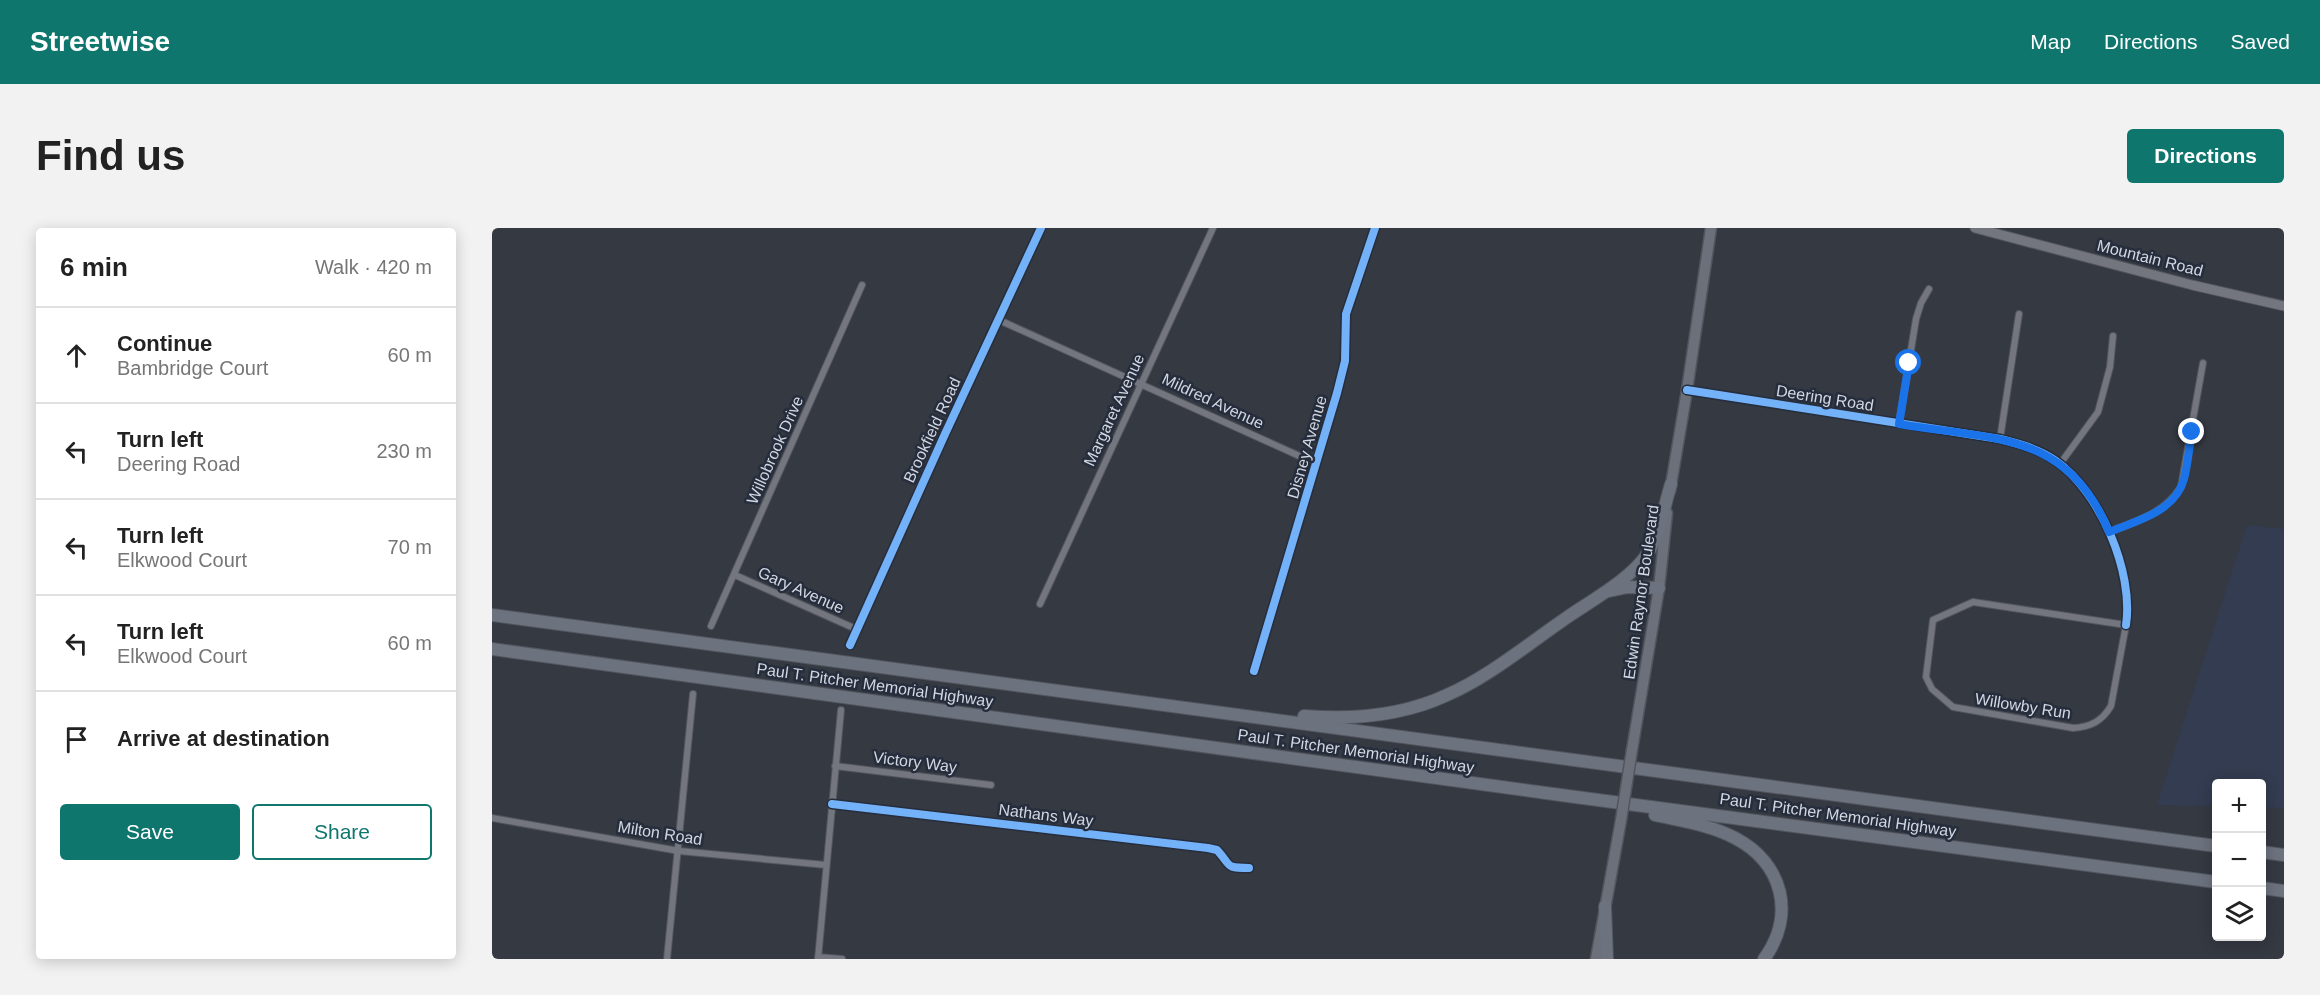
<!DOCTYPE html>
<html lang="en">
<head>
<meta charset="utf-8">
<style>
	body { margin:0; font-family:Arial,sans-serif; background:#f2f2f2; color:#222 }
	.controls { position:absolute; right:18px; bottom:18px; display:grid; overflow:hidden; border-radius:6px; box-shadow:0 3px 15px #0003 }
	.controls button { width:54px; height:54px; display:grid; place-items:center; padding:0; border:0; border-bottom:2px solid #e0e0e0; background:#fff; color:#222; font:30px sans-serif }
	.stop { position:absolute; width:18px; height:18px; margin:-14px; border:4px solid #1a73e8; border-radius:50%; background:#fff }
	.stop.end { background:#1a73e8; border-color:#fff; box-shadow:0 2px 6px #0008 }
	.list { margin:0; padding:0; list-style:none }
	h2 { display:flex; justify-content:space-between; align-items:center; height:78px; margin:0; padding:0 24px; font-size:26px }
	h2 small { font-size:20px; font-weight:400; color:#767676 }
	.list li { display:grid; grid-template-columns:39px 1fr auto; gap:18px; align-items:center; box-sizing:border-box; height:96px; padding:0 24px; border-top:2px solid #e0e0e0 }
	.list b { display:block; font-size:22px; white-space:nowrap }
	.list p { margin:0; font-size:20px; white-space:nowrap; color:#767676 }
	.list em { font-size:20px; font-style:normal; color:#767676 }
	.actions { display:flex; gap:12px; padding:18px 24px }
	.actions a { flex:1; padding:14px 0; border:2px solid #0f766e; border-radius:6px; text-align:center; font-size:21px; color:#0f766e }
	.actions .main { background:#0f766e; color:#fff }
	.icon { flex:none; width:33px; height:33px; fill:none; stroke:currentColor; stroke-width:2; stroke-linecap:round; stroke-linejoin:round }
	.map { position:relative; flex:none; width:1792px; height:731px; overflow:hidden; border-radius:6px }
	header { display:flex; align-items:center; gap:36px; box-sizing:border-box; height:84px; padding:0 30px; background:#0f766e; color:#fff }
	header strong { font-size:28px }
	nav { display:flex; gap:33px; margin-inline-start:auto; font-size:21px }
	.intro { display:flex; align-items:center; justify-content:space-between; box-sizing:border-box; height:144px; padding:0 36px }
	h1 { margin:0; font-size:42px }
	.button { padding:15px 27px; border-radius:6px; background:#0f766e; color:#fff; font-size:21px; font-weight:700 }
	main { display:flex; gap:36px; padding:0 36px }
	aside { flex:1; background:#fff; border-radius:6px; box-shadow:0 3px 15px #0003 }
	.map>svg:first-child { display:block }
</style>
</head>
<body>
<header>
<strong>Streetwise</strong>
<nav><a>Map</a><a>Directions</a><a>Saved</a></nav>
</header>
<div class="intro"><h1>Find us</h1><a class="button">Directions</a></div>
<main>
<aside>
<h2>6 min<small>Walk · 420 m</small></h2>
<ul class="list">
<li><svg class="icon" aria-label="ahead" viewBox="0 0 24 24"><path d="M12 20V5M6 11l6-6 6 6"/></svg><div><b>Continue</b><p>Bambridge Court</p></div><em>60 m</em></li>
<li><svg class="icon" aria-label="left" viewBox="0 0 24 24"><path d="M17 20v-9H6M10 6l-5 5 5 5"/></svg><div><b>Turn left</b><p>Deering Road</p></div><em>230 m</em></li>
<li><svg class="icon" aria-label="left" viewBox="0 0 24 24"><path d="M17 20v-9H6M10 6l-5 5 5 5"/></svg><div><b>Turn left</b><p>Elkwood Court</p></div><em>70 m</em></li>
<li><svg class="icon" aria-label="left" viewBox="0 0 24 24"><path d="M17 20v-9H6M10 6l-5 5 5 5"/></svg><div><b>Turn left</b><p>Elkwood Court</p></div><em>60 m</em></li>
<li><svg class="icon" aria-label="arrive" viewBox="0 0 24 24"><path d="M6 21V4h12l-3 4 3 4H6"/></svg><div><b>Arrive at destination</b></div></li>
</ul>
<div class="actions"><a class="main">Save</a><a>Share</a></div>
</aside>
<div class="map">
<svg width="1792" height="731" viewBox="0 0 1792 731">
	<rect width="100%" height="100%" fill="#353942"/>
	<path fill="#333c50" d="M 1755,297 L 1792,301 L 1792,580 L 1770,579 L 1770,556 L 1724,556 L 1724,578 L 1665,577 Z"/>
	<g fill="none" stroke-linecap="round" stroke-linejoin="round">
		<g stroke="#52555d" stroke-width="8">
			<path id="minor" d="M 507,92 L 825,236
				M 1195,162 L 1508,211 C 1528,216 1547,221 1564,233 C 1608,264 1642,344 1634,397
				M 1407,196 L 1424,91 L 1429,75 L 1437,61
				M 1508,211 L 1527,86
				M 1568,236 L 1606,184 L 1618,139 L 1621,108
				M 1617,304 C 1645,293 1672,286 1689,259 L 1711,135
				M 243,347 L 364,401
				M 1481,374 L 1634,397 L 1619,478 C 1610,493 1599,499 1581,500 L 1461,479 L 1440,461 L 1434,449 L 1441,392 Z
				M 548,376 L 721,0
				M 219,398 L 370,57
				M 358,417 L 453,206 L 549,0
				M 762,443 L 845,165 L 853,133 L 854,86 L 883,0
				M 343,538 L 499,557
				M 340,576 L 716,620 L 725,622 C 740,638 732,640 757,640
				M 0,590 L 187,623 L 334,637
				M 326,729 L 350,731
				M 175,731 L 201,466
				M 326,731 L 349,482"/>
		</g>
		<g stroke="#52555d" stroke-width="11">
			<path id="secondary" d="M 1483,0 L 1700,57 L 1792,78"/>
		</g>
		<g stroke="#52555d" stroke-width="13">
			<path id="primary" d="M 1178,263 L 1195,162 L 1219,0
				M 1140,522 L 1167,360 L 1175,285
				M 1104,731 L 1129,592"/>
		</g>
		<g stroke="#52555d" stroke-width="14">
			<path id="motorway" d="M 1117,363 L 1136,359 L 1167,360
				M 0,387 L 1724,618
				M 0,421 L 1076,568 L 1724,654
				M 812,488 C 861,492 910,488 955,467 C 997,449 1040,413 1077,388 C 1102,371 1140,350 1156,325 C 1168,305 1172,279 1179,256
				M 1163,587 C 1189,593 1219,597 1243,610 C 1291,635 1304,687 1272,731
				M 1770,624 L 1792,627
				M 1770,660 L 1792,663
				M 1113,678 L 1115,731"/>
		</g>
		<use href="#minor" stroke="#73767e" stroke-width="6"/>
		<use href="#secondary" stroke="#73767e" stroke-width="9"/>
		<use href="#primary" stroke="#6c707a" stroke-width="10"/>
		<use href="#motorway" stroke="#6c727e" stroke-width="12"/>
		<g stroke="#52555d" stroke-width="13" stroke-linecap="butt">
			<path id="primary-bridge" d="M 1129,592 L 1140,522"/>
		</g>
		<use href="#primary-bridge" stroke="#6c707a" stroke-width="10"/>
		<g stroke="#262d3c" stroke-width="11">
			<path id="cycleway" d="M 1195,162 L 1508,211 C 1528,216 1547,221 1564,233 C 1608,264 1642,344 1634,397
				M 358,417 L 453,206 L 549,0
				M 762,443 L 845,165 L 853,133 L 854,86 L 883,0
				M 340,576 L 716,620 L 725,622 C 740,638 732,640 757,640"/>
		</g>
		<use href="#cycleway" stroke="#73b2f8" stroke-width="8"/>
	</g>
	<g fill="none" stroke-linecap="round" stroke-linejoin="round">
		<path stroke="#1a73e8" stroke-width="8" d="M 1417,135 L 1407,196 C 1499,212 1576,202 1617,304 C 1644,293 1683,284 1692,251 C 1696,236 1697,219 1700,204"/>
	</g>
	<g text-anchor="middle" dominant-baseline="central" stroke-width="5" stroke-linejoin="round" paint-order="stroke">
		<g font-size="16" fill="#d2d7e1" stroke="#262d3c">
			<text transform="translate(1658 30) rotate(14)">Mountain Road</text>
			<text transform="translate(1333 170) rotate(9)">Deering Road</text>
			<text transform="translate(721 173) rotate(25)">Mildred Avenue</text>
			<text transform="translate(622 182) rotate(-65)">Margaret Avenue</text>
			<text transform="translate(440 202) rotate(-65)">Brookfield Road</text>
			<text transform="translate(815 219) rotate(-74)">Disney Avenue</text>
			<text transform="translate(283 222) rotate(-66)">Willobrook Drive</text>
			<text transform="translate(309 362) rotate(24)">Gary Avenue</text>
			<text transform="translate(1149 364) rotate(-82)">Edwin Raynor Boulevard</text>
			<text transform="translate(383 457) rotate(8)">Paul T. Pitcher Memorial Highway</text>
			<text transform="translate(1531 478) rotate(9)">Willowby Run</text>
			<text transform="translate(864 523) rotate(8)">Paul T. Pitcher Memorial Highway</text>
			<text transform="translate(423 534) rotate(7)">Victory Way</text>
			<text transform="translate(554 587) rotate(7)">Nathans Way</text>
			<text transform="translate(1346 587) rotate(8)">Paul T. Pitcher Memorial Highway</text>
			<text transform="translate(168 605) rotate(9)">Milton Road</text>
		</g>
	</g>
</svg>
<div class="controls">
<button>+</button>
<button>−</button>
<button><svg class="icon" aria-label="layers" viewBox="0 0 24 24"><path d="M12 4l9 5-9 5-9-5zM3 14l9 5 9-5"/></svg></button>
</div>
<div class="stop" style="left:1417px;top:135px"></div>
<div class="stop end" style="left:1700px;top:204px"></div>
</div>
</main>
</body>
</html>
